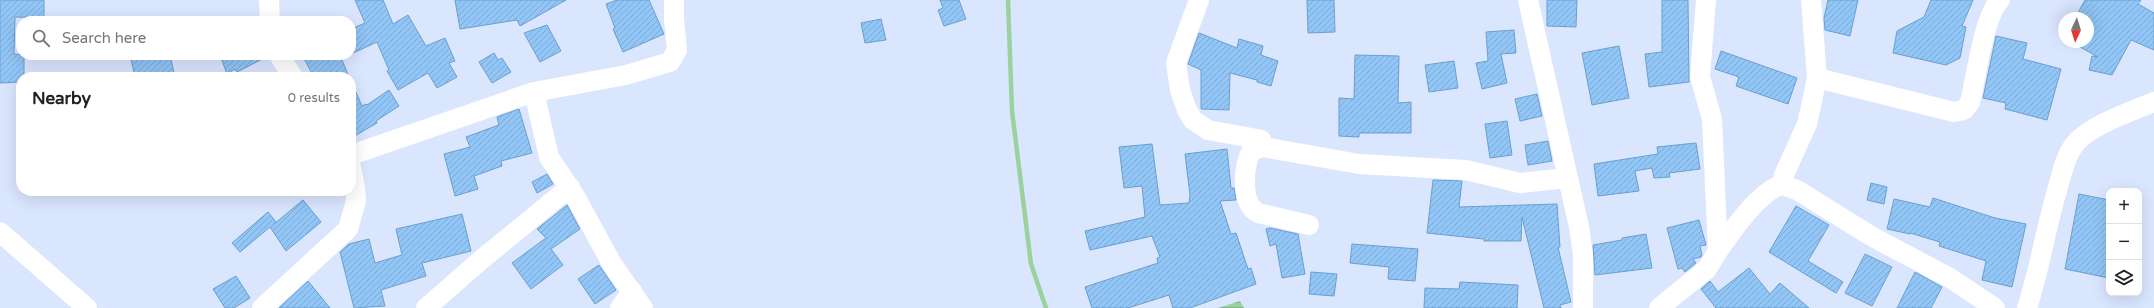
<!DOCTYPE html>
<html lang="en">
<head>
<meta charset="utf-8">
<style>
	body { margin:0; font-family:"Varela Round",sans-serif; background:#f6f6f6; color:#222 }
	.controls { position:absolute; right:12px; bottom:12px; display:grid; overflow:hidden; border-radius:8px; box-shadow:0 4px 16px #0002 }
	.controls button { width:36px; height:36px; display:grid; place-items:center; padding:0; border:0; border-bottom:1px solid #e0e0e0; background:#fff; color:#222; font:20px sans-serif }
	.compass { position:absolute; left:2058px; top:12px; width:36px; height:36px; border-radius:50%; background:#fff; box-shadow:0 4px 16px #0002; rotate:184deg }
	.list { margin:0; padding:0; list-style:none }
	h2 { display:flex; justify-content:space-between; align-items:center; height:52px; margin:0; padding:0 16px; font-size:17px }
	h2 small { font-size:13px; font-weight:400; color:#767676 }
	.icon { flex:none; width:22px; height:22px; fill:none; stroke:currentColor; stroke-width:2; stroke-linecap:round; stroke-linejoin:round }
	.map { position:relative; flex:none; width:2154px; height:308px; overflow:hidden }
	.search { position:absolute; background:#fff; box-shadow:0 4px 16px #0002; left:16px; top:16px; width:340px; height:44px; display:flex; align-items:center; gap:10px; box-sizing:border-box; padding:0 14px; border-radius:16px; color:#767676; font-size:15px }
	.panel { position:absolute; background:#fff; box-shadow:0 4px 16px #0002; left:16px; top:72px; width:340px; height:124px; border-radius:16px }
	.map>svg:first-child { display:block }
</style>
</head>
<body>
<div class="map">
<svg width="2154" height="308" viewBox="0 0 2154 308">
	<defs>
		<pattern id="water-rules" width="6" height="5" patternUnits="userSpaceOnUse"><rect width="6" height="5" fill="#99d29f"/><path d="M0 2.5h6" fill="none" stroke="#83b48a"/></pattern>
		<pattern id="building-hatch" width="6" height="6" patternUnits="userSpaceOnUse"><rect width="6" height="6" fill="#91c6f7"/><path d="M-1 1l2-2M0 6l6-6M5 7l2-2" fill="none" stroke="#7caad4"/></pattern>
	</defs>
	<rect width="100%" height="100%" fill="#dae5fe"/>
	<path fill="url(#water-rules)" d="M 1240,301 L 1244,308 L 1218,308 Z"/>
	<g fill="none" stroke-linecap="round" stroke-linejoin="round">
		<path stroke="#99d29f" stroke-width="4.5" d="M 1008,0 L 1012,111 L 1031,264 L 1046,308"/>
	</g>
	<path fill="url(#building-hatch)" stroke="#6b9fce" d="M 0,0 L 44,0 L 44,18 L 15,17 L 14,54 L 24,55 L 24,77 L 21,77 L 21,82 L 0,83 Z
		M 355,0 L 383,0 L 393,24 L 408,15 L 426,46 L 445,38 L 455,61 L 449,63 L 457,77 L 437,88 L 428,73 L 398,90 L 387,71 L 389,70 L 377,42 L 351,54 L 351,29 L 365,23 Z
		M 455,0 L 566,0 L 520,26 L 517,20 L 460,29 Z
		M 617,0 L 649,0 L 664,34 L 623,52 L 613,29 L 615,28 L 606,4 Z
		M 940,0 L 959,0 L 966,19 L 944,26 L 938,10 L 943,8 Z
		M 1307,0 L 1334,0 L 1335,32 L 1308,33 Z
		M 1547,0 L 1577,0 L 1576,27 L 1547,26 Z
		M 1662,0 L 1688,0 L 1689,82 L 1649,87 L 1645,54 L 1662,52 Z
		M 1828,0 L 1858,0 L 1850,36 L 1825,30 L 1824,18 Z
		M 1931,0 L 1973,0 L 1962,26 L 1966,27 L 1960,58 L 1946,65 L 1893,53 L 1897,31 L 1924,17 Z
		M 2085,0 L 2141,0 L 2138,4 L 2154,13 L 2154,50 L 2131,40 L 2112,75 L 2089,70 L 2092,56 L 2098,57 L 2071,42 L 2088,42 L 2088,18 L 2075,18 Z
		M 881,19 L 886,40 L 865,43 L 861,23 Z
		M 547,25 L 561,51 L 540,62 L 524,33 Z
		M 1514,30 L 1516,53 L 1501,54 L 1507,83 L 1482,89 L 1476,63 L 1488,61 L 1486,32 Z
		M 1199,33 L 1237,48 L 1239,39 L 1263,46 L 1261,55 L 1278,61 L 1271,86 L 1257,82 L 1257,80 L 1230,73 L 1229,110 L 1201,109 L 1201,70 L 1188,64 Z
		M 1996,36 L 2027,43 L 2023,59 L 2061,69 L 2047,120 L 2005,109 L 2006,103 L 1983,98 Z
		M 1619,46 L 1629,98 L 1592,105 L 1582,53 Z
		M 1721,51 L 1797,78 L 1788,104 L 1736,86 L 1739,77 L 1715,69 Z
		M 494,53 L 498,60 L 502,58 L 511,72 L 492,83 L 479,62 Z
		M 130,55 L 170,55 L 175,77 L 135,77 Z
		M 220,55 L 268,55 L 268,56 L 237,72 L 235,69 L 227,74 Z
		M 302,55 L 340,55 L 349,77 L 314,77 Z
		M 1355,55 L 1399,56 L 1398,103 L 1411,102 L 1411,133 L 1359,133 L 1359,137 L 1339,136 L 1339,98 L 1354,99 Z
		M 1454,61 L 1458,88 L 1429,92 L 1425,65 Z
		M 351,81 L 362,106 L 366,104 L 367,105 L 389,90 L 399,106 L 376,121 L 377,123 L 351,138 Z
		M 1537,94 L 1542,116 L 1520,121 L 1515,99 Z
		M 519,109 L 532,153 L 501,161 L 502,166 L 474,176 L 478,189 L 455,196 L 444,154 L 470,147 L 466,137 L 499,125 L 497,117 Z
		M 1507,121 L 1512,155 L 1490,158 L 1485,124 Z
		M 1548,141 L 1552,161 L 1528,165 L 1525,145 Z
		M 1696,143 L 1700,169 L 1669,173 L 1670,177 L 1654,178 L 1652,168 L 1635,171 L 1639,191 L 1598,196 L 1594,164 L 1658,154 L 1657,147 Z
		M 1152,144 L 1160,205 L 1189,203 L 1190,195 L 1185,154 L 1227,149 L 1231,188 L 1234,188 L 1236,200 L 1220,201 L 1231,234 L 1236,233 L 1248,269 L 1251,268 L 1256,284 L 1190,308 L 1173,308 L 1169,295 L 1128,308 L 1092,308 L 1085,287 L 1158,263 L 1157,258 L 1160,257 L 1152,236 L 1090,250 L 1085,231 L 1145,217 L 1142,186 L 1124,188 L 1119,147 Z
		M 547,174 L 553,184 L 537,193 L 532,182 Z
		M 1433,180 L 1462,181 L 1459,207 L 1557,204 L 1560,247 L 1558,247 L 1571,302 L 1560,305 L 1561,308 L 1544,308 L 1522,217 L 1521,241 L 1484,241 L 1484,239 L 1427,233 Z
		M 1871,183 L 1887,187 L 1884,204 L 1867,200 Z
		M 2079,194 L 2109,200 L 2109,278 L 2065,269 Z
		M 1933,198 L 1995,218 L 2026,224 L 2012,287 L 1982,280 L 1986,261 L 1939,246 L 1940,242 L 1910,233 L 1910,234 L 1887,229 L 1894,199 L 1930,207 Z
		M 303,200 L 321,222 L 286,251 L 270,227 L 240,252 L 232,243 L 268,212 L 276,222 L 274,224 Z
		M 567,205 L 580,229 L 551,249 L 563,265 L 531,289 L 512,263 L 546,238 L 537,229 Z
		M 1796,206 L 1829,225 L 1808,261 L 1843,282 L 1836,293 L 1769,252 Z
		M 462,214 L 471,251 L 422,263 L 426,276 L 381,290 L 385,306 L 354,308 L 340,252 L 349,244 L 369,239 L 375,263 L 402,255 L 396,229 Z
		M 1699,220 L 1706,245 L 1700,246 L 1702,255 L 1701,257 L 1693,259 L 1696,263 L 1685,272 L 1682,268 L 1678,269 L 1667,228 Z
		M 1270,228 L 1298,234 L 1305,274 L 1282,278 L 1276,244 L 1270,246 L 1266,229 Z
		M 1646,234 L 1652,268 L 1595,275 L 1593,245 L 1622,240 L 1622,238 Z
		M 1352,244 L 1418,249 L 1415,281 L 1388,279 L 1389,267 L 1350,263 Z
		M 1865,254 L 1892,267 L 1872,306 L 1845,293 Z
		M 599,265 L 616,290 L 595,304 L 578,279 Z
		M 1749,268 L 1770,294 L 1780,283 L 1809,308 L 1716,308 L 1701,289 L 1710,281 L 1718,292 Z
		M 1311,272 L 1337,274 L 1334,296 L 1309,294 Z
		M 1915,272 L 1942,287 L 1931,308 L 1897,308 Z
		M 236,276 L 250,298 L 234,308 L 225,308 L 213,289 Z
		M 308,281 L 330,308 L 279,308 L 307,282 Z
		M 1460,282 L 1518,285 L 1517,308 L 1424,308 L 1425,288 L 1459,289 Z"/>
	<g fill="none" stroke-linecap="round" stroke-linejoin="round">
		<path stroke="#fff" stroke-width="20" d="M 269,0 L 270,21
			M 1199,0 L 1176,63 L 1180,90 L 1187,110 L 1193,120 L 1208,130 L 1257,139 L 1261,140 L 1263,147
			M 1528,0 L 1579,227 L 1583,255 L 1583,308
			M 279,55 L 293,77
			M 1817,78 L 1954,112 L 1964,110 L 1970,102 C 1976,78 1984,15 2000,0
			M 534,92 L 549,157 L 575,196 L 612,264 L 643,308
			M 351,155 L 534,92 L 626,75 L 670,62 L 677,50 L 674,19 L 674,0
			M 1782,185 L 1784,175 L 1807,124 L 1817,78 L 1811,0
			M 1309,225 L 1258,213 C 1240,203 1243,166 1252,150 L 1263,147 L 1359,164 L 1466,170 L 1520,183 L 1567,178
			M 0,232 L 87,308
			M 1718,251 C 1731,232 1760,190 1782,185 L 1797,190 L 1871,236 L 1950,278 L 1995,308
			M 262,308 L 348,229 L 356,201 L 355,188 L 351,167
			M 426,308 L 481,260 L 570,187
			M 620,308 L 632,291
			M 1659,308 L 1707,269 L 1718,251 L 1712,119 L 1700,77 L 1706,0
			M 2027,308 C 2040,268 2046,227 2058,187 C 2062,173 2065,157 2074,145 C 2088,126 2132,111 2154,102"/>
	</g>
</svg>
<div class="controls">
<button>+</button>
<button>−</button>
<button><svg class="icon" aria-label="layers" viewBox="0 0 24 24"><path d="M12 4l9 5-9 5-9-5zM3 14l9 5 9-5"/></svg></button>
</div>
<svg class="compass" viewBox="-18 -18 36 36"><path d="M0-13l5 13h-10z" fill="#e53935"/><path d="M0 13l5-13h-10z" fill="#767676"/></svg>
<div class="search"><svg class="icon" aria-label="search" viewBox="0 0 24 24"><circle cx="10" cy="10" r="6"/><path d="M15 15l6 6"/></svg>Search here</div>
<section class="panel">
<h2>Nearby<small>0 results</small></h2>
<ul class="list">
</ul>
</section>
</div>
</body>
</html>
